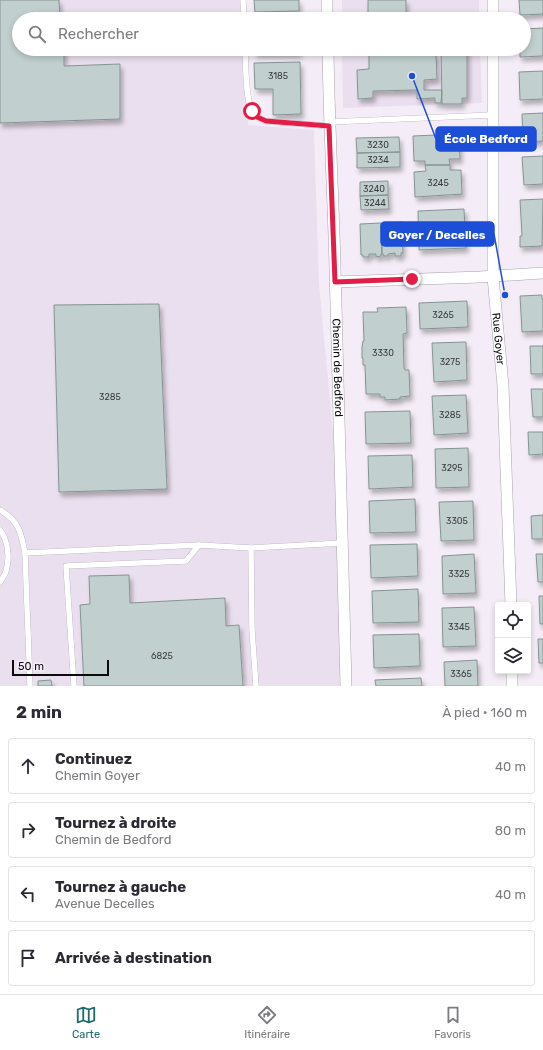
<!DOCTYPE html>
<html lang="fr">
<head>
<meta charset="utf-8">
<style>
	body { margin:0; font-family:Rubik,sans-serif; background:#f7f7f7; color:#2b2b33 }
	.controls { position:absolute; right:12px; bottom:12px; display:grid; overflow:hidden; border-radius:4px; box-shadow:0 2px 6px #0003 }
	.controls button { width:36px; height:36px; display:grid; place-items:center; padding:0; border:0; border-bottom:1px solid #e1e1e2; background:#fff; color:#2b2b33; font:20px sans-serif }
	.scale { position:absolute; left:12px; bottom:10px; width:97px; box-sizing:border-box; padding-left:4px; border:2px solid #0d0a0d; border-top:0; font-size:11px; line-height:14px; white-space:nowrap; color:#0d0a0d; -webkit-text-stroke:3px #f4edf7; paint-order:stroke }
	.stop { position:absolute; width:12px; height:12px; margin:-9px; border:3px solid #e11d48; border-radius:50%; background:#fff }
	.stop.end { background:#e11d48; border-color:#fff; box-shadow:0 1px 4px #0008 }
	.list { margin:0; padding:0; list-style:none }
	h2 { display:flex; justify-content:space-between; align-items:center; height:52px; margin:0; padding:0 16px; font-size:17px }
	h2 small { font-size:13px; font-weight:400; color:#7c7c81 }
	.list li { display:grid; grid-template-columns:26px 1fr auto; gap:12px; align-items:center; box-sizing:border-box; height:56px; margin:0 8px 8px; padding:0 8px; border:1px solid #e1e1e2; border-radius:4px }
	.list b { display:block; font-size:15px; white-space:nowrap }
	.list p { margin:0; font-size:13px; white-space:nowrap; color:#7c7c81 }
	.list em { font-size:13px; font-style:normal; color:#7c7c81 }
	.icon { flex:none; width:22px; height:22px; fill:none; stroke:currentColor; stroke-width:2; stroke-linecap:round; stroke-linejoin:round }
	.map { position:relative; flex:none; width:543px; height:686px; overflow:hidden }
	.search { position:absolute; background:#fff; box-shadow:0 2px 6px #0003; left:12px; right:12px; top:12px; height:44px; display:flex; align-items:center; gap:10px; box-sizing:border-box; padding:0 14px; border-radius:22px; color:#7c7c81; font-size:15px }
	.sheet { height:308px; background:#fff }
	nav { display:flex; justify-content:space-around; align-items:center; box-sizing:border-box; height:56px; border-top:1px solid #e1e1e2; background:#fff; font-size:11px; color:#7c7c81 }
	nav a { display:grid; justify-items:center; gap:2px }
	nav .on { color:#1f6b6c }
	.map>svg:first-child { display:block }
</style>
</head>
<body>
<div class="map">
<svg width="543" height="686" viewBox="0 0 543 686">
	<defs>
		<filter id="shadow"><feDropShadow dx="2.5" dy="4.5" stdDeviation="2" flood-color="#0004"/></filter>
	</defs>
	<rect width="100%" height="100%" fill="#f4edf7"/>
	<path fill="#eadfee" d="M 0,0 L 242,0 L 243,19 L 19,19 L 19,49 L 244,49 L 248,125 L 314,130 L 319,284 L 343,540 L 347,686 L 0,686 Z
		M 342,0 L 479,0 L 479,19 L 342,19 Z
		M 342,49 L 480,49 L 482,103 L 343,108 Z"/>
	<path fill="#c1cfcf" stroke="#869393" filter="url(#shadow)" d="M 0,0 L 59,0 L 60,19 L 19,19 L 19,49 L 64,49 L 64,66 L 120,64 L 120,119 L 0,123 Z
		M 254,0 L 299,0 L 299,11 L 255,12 Z
		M 368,0 L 406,0 L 406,19 L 368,19 Z
		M 519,0 L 543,0 L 543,14 L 520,15 Z
		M 440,13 L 447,13 L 447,19 L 441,19 Z
		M 543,28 L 543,56 L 520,57 L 520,49 L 524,49 L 524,29 Z
		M 255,49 L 299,49 L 299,53 L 255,53 Z
		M 369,49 L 406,49 L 406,54 L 436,53 L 437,79 L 424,80 L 424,90 L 442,90 L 441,103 L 435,103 L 435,98 L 417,99 L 417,90 L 373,91 L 373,98 L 358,99 L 357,70 L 369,69 Z
		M 441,49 L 467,49 L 467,98 L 462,98 L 462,104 L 442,104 Z
		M 300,62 L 301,114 L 273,115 L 273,89 L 255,89 L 254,63 Z
		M 543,71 L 543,99 L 520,100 L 519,72 Z
		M 543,113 L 543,141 L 523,142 L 522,114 Z
		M 459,134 L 460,159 L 449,159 L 450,165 L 425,165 L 425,161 L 414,161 L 413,136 Z
		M 399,137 L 400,152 L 357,153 L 356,138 Z
		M 400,152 L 400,167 L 357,168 L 357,153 Z
		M 543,156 L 543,184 L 524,185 L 522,157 Z
		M 425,165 L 450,165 L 450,170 L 461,170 L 462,194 L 415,197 L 414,172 L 426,171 Z
		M 388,181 L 388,195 L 360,196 L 360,182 Z
		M 388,195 L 389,209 L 361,210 L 360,196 Z
		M 543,199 L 542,246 L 520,247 L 520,236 L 522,236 L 520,200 Z
		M 464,209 L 466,248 L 419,250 L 418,211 Z
		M 402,222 L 403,253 L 401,253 L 401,256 L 395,256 L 395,253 L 388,254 L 388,256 L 384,256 L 383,254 L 382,254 L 381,223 Z
		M 381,223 L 382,254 L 381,254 L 381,256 L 376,257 L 376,254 L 369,254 L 369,257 L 363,257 L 363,255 L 361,255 L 360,224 Z
		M 542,295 L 542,299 L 543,299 L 543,331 L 522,332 L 520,296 Z
		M 467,301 L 468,327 L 420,329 L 419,303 Z
		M 159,304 L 167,489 L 59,492 L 54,305 Z
		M 406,307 L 407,333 L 403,334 L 404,368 L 405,370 L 409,370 L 410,396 L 400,397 L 400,399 L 385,400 L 385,397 L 380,397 L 380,394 L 366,394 L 365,365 L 363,365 L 363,358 L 362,358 L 362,347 L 363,341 L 364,341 L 363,312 L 378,312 L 377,308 Z
		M 466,342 L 467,380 L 434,382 L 432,343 Z
		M 530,346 L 543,346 L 543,374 L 531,374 Z
		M 531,389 L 543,389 L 543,417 L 533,417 Z
		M 466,395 L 468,433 L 434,435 L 432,396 Z
		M 410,411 L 411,443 L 366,444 L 365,412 Z
		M 528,432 L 543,432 L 543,454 L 529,455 Z
		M 468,448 L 469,487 L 436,488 L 435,449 Z
		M 412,455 L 413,487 L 369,489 L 368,456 Z
		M 415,499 L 416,532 L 370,533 L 369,501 Z
		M 473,501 L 474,540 L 441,541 L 439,502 Z
		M 543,515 L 543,539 L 532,539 L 531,516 Z
		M 417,544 L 418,576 L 371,578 L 370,545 Z
		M 474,554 L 476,593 L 443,594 L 442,556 Z
		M 536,554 L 543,554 L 543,582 L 538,582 Z
		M 129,575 L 130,603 L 225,598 L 226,626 L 239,625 L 243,686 L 84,686 L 80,605 L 90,604 L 89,576 Z
		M 418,589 L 419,622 L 373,623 L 372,591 Z
		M 539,596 L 543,596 L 543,624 L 540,624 Z
		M 474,607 L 476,646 L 443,647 L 442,608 Z
		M 419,634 L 420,666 L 374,668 L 373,635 Z
		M 538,639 L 543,639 L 543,663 L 539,663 Z
		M 477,660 L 478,686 L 445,686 L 444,662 Z
		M 421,678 L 422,686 L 376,686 L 375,680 Z
		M 51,680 L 52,686 L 38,686 L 38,681 Z"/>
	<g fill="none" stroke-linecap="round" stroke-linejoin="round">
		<g stroke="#a9a2ab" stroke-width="6">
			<path id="lane" d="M 243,0 L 244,19
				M 245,49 C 246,64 245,101 253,112 C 256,117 260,119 265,121 L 329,126
				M 329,122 L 492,115
				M 0,510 C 19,521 21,532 25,553
				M 0,530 C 8,540 10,559 6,571 C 5,575 2,579 0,582
				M 251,548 L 252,630 L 256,686
				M 30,686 L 25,553 L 199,545 L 251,548 L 343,543
				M 74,686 L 66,566 L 186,561 L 199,545"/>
		</g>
		<g stroke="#a9a2ab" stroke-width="12">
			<g id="street">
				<path d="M 327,0 L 327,19"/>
				<path d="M 493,19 L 493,0"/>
				<path id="s1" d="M 328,49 C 329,122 333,194 335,267 C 339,406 343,546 346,686"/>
				<path id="s2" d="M 493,49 L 493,277 L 503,386 L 511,605"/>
				<path d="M 335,282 L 480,277 L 543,273"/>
				<path d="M 512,671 L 512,686"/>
			</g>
		</g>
		<use href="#lane" stroke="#fff" stroke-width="5.5"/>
		<use href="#street" stroke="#fff" stroke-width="11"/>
	</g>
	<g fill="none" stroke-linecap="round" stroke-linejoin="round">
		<path stroke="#e11d48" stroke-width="5" d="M 252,111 L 257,117 L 266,121 L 329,126 L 335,282 L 412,279"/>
	</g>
	<g text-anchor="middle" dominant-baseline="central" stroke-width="3" stroke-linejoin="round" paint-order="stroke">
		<g font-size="9" fill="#3a3b3e">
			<text x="278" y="76">3185</text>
			<text x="378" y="145">3230</text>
			<text x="378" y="160">3234</text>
			<text x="438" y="183">3245</text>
			<text x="374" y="189">3240</text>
			<text x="375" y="203">3244</text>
			<text x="443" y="315">3265</text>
			<text x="383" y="353">3330</text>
			<text x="450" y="362">3275</text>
			<text x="110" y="397">3285</text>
			<text x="450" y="415">3285</text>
			<text x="452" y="468">3295</text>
			<text x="457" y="521">3305</text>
			<text x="459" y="574">3325</text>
			<text x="459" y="627">3345</text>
			<text x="162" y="656">6825</text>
			<text x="461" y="674">3365</text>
		</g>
		<g font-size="11" fill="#0d0a0d" stroke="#f4edf7">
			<text stroke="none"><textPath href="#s2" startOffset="290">Rue Goyer</textPath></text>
			<text stroke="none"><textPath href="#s1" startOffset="319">Chemin de Bedford</textPath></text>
		</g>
	</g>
	<path fill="none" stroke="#1d4ed8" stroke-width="1.5" d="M412 76L436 139M505 295L494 234"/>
	<g fill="#1d4ed8" stroke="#f4edf7" stroke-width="1.5">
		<circle cx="412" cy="76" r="4"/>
		<circle cx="505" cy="295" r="4"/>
	</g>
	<g fill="#1d4ed8" stroke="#1d4ed8" stroke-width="1.5">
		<rect x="436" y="127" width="100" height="24" rx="4"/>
		<rect x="381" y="222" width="113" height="24" rx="4"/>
	</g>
	<g font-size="12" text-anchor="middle" font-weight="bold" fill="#fff">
		<text x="486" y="143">École Bedford</text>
		<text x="437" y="239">Goyer / Decelles</text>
	</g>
</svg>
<div class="controls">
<button><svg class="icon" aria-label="locate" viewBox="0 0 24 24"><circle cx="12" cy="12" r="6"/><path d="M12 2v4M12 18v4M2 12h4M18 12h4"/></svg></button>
<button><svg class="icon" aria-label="layers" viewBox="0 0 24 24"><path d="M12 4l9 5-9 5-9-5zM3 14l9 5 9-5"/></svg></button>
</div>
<div class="scale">50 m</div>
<div class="stop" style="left:252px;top:111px"></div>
<div class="stop end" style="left:412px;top:279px"></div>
<div class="search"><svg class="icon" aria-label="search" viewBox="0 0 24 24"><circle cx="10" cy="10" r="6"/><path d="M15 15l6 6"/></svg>Rechercher</div>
</div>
<section class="sheet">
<h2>2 min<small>À pied · 160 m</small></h2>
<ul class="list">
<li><svg class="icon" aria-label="ahead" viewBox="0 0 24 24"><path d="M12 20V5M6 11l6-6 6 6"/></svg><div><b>Continuez</b><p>Chemin Goyer</p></div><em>40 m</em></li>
<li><svg class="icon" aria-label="right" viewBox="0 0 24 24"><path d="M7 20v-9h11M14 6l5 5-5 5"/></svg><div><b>Tournez à droite</b><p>Chemin de Bedford</p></div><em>80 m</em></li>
<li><svg class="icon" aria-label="left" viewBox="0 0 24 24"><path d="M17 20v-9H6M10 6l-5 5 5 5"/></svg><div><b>Tournez à gauche</b><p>Avenue Decelles</p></div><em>40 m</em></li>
<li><svg class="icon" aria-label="arrive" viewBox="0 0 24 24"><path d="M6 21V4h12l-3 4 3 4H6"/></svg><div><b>Arrivée à destination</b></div></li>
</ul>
</section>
<nav>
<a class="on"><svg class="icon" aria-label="map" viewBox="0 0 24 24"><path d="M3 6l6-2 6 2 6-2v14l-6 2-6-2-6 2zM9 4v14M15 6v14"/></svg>Carte</a>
<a><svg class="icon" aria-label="directions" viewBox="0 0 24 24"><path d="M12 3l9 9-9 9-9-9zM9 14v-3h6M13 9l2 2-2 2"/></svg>Itinéraire</a>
<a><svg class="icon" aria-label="saved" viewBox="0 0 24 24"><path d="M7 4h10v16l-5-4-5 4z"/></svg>Favoris</a>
</nav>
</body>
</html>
